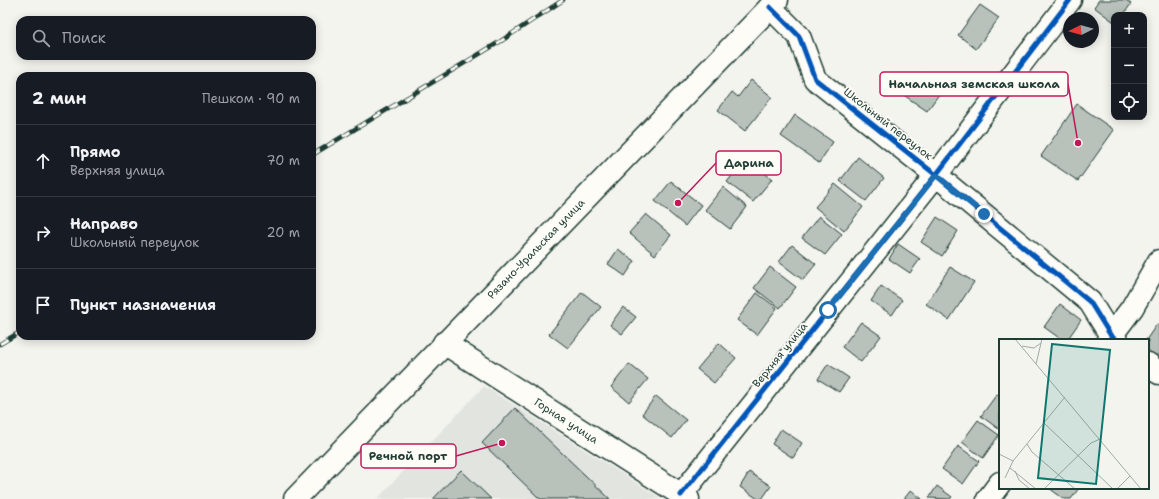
<!DOCTYPE html>
<html lang="ru">
<head>
<meta charset="utf-8">
<style>
	body { margin:0; font-family:"Shantell Sans",sans-serif; background:#20242c; color:#f1f3f6 }
	.controls { position:absolute; right:12px; top:12px; display:grid; overflow:hidden; border-radius:8px; box-shadow:0 2px 10px #0003 }
	.controls button { width:36px; height:36px; display:grid; place-items:center; padding:0; border:0; border-bottom:1px solid #363941; background:#171b24; color:#f1f3f6; font:20px sans-serif }
	.compass { position:absolute; left:1063px; top:12px; width:36px; height:36px; border-radius:50%; background:#171b24; box-shadow:0 2px 10px #0003; rotate:264deg }
	.stop { position:absolute; width:12px; height:12px; margin:-9px; border:3px solid #1f6fb2; border-radius:50%; background:#fff }
	.stop.end { background:#1f6fb2; border-color:#fff; box-shadow:0 1px 4px #0008 }
	.list { margin:0; padding:0; list-style:none }
	h2 { display:flex; justify-content:space-between; align-items:center; height:52px; margin:0; padding:0 16px; font-size:17px }
	h2 small { font-size:13px; font-weight:400; color:#9ea1a6 }
	.list li { display:grid; grid-template-columns:26px 1fr auto; gap:12px; align-items:center; box-sizing:border-box; height:72px; padding:0 16px; border-top:1px solid #363941 }
	.list b { display:block; font-size:15px; white-space:nowrap }
	.list p { margin:0; font-size:13px; white-space:nowrap; color:#9ea1a6 }
	.list em { font-size:13px; font-style:normal; color:#9ea1a6 }
	.icon { flex:none; width:22px; height:22px; fill:none; stroke:currentColor; stroke-width:2; stroke-linecap:round; stroke-linejoin:round }
	.map { position:relative; flex:none; width:1159px; height:499px; overflow:hidden }
	.search { position:absolute; background:#171b24; box-shadow:0 2px 10px #0003; left:16px; top:16px; width:300px; height:44px; display:flex; align-items:center; gap:10px; box-sizing:border-box; padding:0 14px; border-radius:12px; color:#9ea1a6; font-size:15px }
	.panel { position:absolute; background:#171b24; box-shadow:0 2px 10px #0003; left:16px; top:72px; width:300px; height:268px; border-radius:12px }
	.map>svg:first-child { display:block }
</style>
</head>
<body>
<div class="map">
<svg width="1159" height="499" viewBox="0 0 1159 499">
	<rect width="100%" height="100%" fill="#f4f4ef"/>
	<filter id="ink" filterUnits="userSpaceOnUse"><feTurbulence type="fractalNoise" baseFrequency=".025" numOctaves="2"/><feDisplacementMap in="SourceGraphic" scale="8" xChannelSelector="R" yChannelSelector="G"/><feConvolveMatrix kernelMatrix="1 2 1 2 8 2 1 2 1" color-interpolation-filters="sRGB"/></filter>
	<g filter="url(#ink)">
		<path fill="#e2e5df" d="M 484,386 L 662,499 L 377,499 Z"/>
		<path fill="#b9c1bb" stroke="#1f3d34" d="M 1099,0 L 1126,0 L 1131,4 L 1123,15 L 1114,15 L 1114,22 L 1094,7 Z
			M 980,5 L 999,18 L 976,49 L 958,35 Z
			M 921,73 L 942,90 L 927,111 L 905,96 Z
			M 751,80 L 772,97 L 745,131 L 718,110 L 732,92 L 738,97 Z
			M 1077,104 L 1114,130 L 1078,181 L 1041,156 Z
			M 795,115 L 833,142 L 819,163 L 781,136 Z
			M 858,157 L 884,178 L 866,201 L 840,181 Z
			M 746,158 L 772,179 L 753,202 L 727,182 Z
			M 671,181 L 701,205 L 685,226 L 655,201 Z
			M 835,184 L 863,207 L 844,231 L 815,207 Z
			M 723,187 L 747,207 L 730,229 L 705,210 Z
			M 646,214 L 671,235 L 655,255 L 629,233 Z
			M 819,216 L 842,234 L 825,255 L 802,238 Z
			M 937,217 L 958,231 L 942,256 L 921,242 Z
			M 898,244 L 920,259 L 910,273 L 889,259 Z
			M 792,245 L 816,264 L 803,280 L 779,262 Z
			M 618,249 L 635,261 L 625,276 L 608,264 Z
			M 770,267 L 796,287 L 780,308 L 754,288 Z
			M 950,267 L 974,282 L 949,320 L 926,304 Z
			M 881,286 L 902,300 L 892,315 L 871,301 Z
			M 582,292 L 601,307 L 568,348 L 549,334 Z
			M 757,293 L 777,308 L 757,335 L 737,320 Z
			M 1060,304 L 1081,320 L 1067,340 L 1062,340 L 1044,327 Z
			M 623,307 L 636,317 L 622,334 L 610,325 Z
			M 861,322 L 881,336 L 861,362 L 842,347 Z
			M 1157,324 L 1159,325 L 1159,358 L 1148,350 L 1148,340 L 1146,340 Z
			M 719,343 L 736,358 L 714,383 L 697,369 Z
			M 629,364 L 648,379 L 629,402 L 611,387 Z
			M 828,364 L 849,378 L 839,392 L 818,379 Z
			M 997,394 L 1000,396 L 1000,430 L 981,416 Z
			M 656,396 L 686,420 L 672,438 L 642,414 Z
			M 515,408 L 610,499 L 540,499 L 482,443 Z
			M 978,420 L 999,435 L 983,458 L 962,442 Z
			M 781,429 L 802,443 L 793,458 L 772,444 Z
			M 958,446 L 979,461 L 963,484 L 942,469 Z
			M 461,470 L 491,499 L 433,499 Z
			M 749,472 L 771,486 L 762,499 L 758,499 L 740,487 Z
			M 937,486 L 952,497 L 950,499 L 929,498 Z
			M 1049,488 L 1079,488 L 1071,499 L 1064,499 Z
			M 911,490 L 922,499 L 904,499 Z"/>
		<g fill="none" stroke-linecap="round" stroke-linejoin="round">
			<g stroke="#1f3d34" stroke-width="25">
				<path id="minor" d="M 770,7 L 799,36 L 815,79 L 936,175 L 1090,302 L 1111,336 L 1116,340
					M 1108,340 L 1132,308 L 1159,261
					M 444,343 L 688,499
					M 1148,364 L 1159,373
					M 681,495 L 936,175 L 1070,0
					M 988,499 L 1000,483"/>
			</g>
			<g stroke="#1f3d34" stroke-width="25">
				<path id="major" d="M 295,499 L 777,0"/>
			</g>
			<use href="#minor" stroke="#fdfcf7" stroke-width="22"/>
			<use href="#major" stroke="#fdfcf7" stroke-width="22"/>
			<g stroke="#1f3d34" stroke-width="4.5">
				<path id="rail" d="M 312,155 L 501,41 L 563,0
					M 0,344 L 20,332"/>
			</g>
			<use href="#rail" stroke="#fdfcf7" stroke-width="3" stroke-dasharray="9" stroke-linecap="butt"/>
			<g stroke="#fdfcf7" stroke-width="8">
				<path id="cycleway" d="M 770,7 L 799,36 L 815,79 L 936,175 L 1090,302 L 1111,336 L 1116,340
					M 681,495 L 936,175 L 1070,0"/>
			</g>
			<use href="#cycleway" stroke="#0057b8" stroke-width="5"/>
		</g>
	</g>
	<g fill="none" stroke-linecap="round" stroke-linejoin="round" filter="url(#ink)">
		<path stroke="#1f6fb2" stroke-width="5" d="M 828,310 L 936,175 L 984,214"/>
	</g>
	<g text-anchor="middle" dominant-baseline="central" stroke-width="3.5" stroke-linejoin="round" paint-order="stroke">
		<g font-size="11" fill="#1f3d34" stroke="#fdfcf7">
			<text transform="translate(888 124) rotate(38)">Школьный переулок</text>
			<text transform="translate(536 249) rotate(-46)">Рязано-Уральская улица</text>
			<text transform="translate(780 355) rotate(-51)">Верхняя улица</text>
			<text transform="translate(566 421) rotate(33)">Горная улица</text>
		</g>
	</g>
	<g transform="translate(999 339)">
		<rect width="150" height="150" fill="#f4f4ef"/>
		<path fill="none" stroke="#9faba4" stroke-width="1" d="M 16,0 L 142,150M 23,7 L 35,9 L 42,4M 37,25 L 43,0M 45,84 L 114,150M 28,105 L 33,113 L 76,150M 0,115 L 14,122M 11,129 L 37,150M 16,132 L 20,141 L 31,150M 6,139 L 14,122 L 66,58M 45,150 L 92,104 L 101,100M 118,150 L 131,137"/>
		<path fill="#0f766e" fill-opacity="0.15" stroke="#0f766e" stroke-width="2" d="M 53,5 L 111,11 L 97,145 L 39,139 Z"/>
		<rect width="150" height="150" fill="none" stroke="#1f3d34" stroke-width="2"/>
	</g>
	<path fill="none" stroke="#c2185b" stroke-width="1.5" d="M1078 143L1068 84M678 203L716 163M502 443L456 456"/>
	<g fill="#c2185b" stroke="#fdfcf7" stroke-width="1.5">
		<circle cx="1078" cy="143" r="4"/>
		<circle cx="678" cy="203" r="4"/>
		<circle cx="502" cy="443" r="4"/>
	</g>
	<g fill="#fdfcf7" stroke="#c2185b" stroke-width="1.5">
		<rect x="880" y="72" width="188" height="24" rx="4"/>
		<rect x="716" y="151" width="65" height="24" rx="4"/>
		<rect x="361" y="444" width="95" height="24" rx="4"/>
	</g>
	<g font-size="12" text-anchor="middle" font-weight="bold" fill="#1f3d34">
		<text x="974" y="88">Начальная земская школа</text>
		<text x="749" y="167">Дарина</text>
		<text x="408" y="460">Речной порт</text>
	</g>
</svg>
<div class="controls">
<button>+</button>
<button>−</button>
<button><svg class="icon" aria-label="locate" viewBox="0 0 24 24"><circle cx="12" cy="12" r="6"/><path d="M12 2v4M12 18v4M2 12h4M18 12h4"/></svg></button>
</div>
<svg class="compass" viewBox="-18 -18 36 36"><path d="M0-13l5 13h-10z" fill="#e53935"/><path d="M0 13l5-13h-10z" fill="#9ea1a6"/></svg>
<div class="stop" style="left:828px;top:310px"></div>
<div class="stop end" style="left:984px;top:214px"></div>
<div class="search"><svg class="icon" aria-label="search" viewBox="0 0 24 24"><circle cx="10" cy="10" r="6"/><path d="M15 15l6 6"/></svg>Поиск</div>
<section class="panel">
<h2>2 мин<small>Пешком · 90 m</small></h2>
<ul class="list">
<li><svg class="icon" aria-label="ahead" viewBox="0 0 24 24"><path d="M12 20V5M6 11l6-6 6 6"/></svg><div><b>Прямо</b><p>Верхняя улица</p></div><em>70 m</em></li>
<li><svg class="icon" aria-label="right" viewBox="0 0 24 24"><path d="M7 20v-9h11M14 6l5 5-5 5"/></svg><div><b>Направо</b><p>Школьный переулок</p></div><em>20 m</em></li>
<li><svg class="icon" aria-label="arrive" viewBox="0 0 24 24"><path d="M6 21V4h12l-3 4 3 4H6"/></svg><div><b>Пункт назначения</b></div></li>
</ul>
</section>
</div>
</body>
</html>
